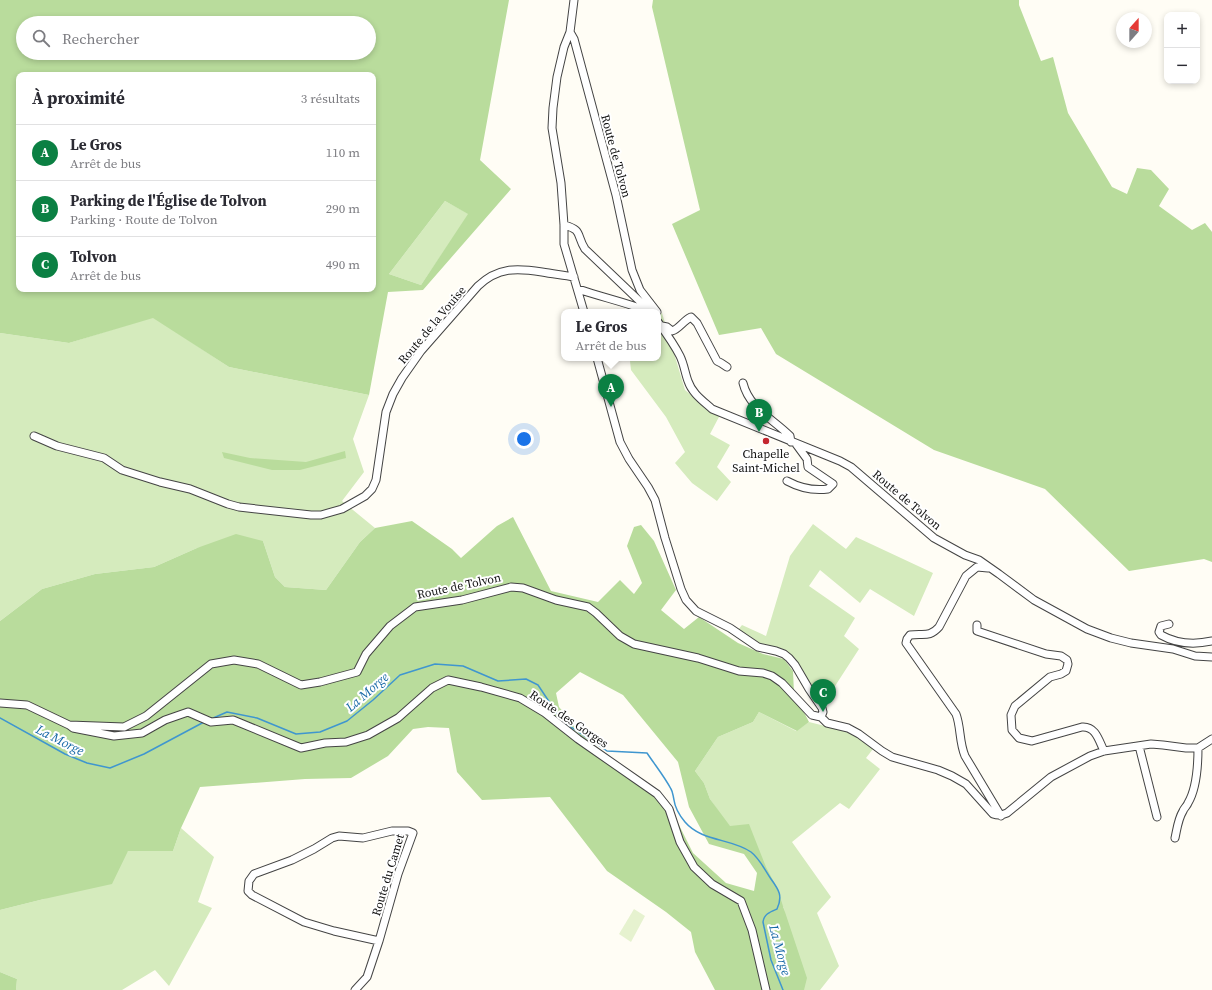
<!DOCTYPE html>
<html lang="fr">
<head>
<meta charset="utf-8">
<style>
	body { margin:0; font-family:"Source Serif 4",serif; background:#f7f7f7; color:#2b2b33 }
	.controls { position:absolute; right:12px; top:12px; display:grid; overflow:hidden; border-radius:8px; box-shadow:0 2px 6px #0003 }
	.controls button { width:36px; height:36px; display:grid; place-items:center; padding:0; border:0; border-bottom:1px solid #e1e1e2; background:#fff; color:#2b2b33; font:20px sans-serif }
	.compass { position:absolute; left:1116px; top:12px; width:36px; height:36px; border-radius:50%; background:#fff; box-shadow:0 2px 6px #0003; rotate:21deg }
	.you { position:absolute; left:524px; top:439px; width:14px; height:14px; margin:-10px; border:3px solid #fff; border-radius:50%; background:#1a73e8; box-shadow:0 0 0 6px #1a73e833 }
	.badge { display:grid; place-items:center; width:26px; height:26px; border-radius:50%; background:#0b8043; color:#fff; font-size:13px; font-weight:700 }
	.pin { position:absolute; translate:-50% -33px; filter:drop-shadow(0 1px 2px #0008) }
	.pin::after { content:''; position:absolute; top:21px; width:14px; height:12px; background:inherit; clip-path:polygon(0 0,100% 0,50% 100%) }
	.popup { position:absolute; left:561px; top:309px; width:100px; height:52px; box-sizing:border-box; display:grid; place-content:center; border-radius:8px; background:#fff; filter:drop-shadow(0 1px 3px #0005); font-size:13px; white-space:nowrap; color:#7c7c81 }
	.popup b { font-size:15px; color:#2b2b33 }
	.popup::after { content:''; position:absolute; left:50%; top:100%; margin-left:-8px; border:8px solid transparent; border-top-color:#fff }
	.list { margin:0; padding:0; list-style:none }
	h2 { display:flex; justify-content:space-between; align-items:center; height:52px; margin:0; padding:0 16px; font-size:17px }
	h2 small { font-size:13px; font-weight:400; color:#7c7c81 }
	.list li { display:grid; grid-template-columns:26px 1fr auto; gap:12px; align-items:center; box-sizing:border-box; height:56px; padding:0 16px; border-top:1px solid #e1e1e2 }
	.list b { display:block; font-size:15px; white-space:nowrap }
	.list p { margin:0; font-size:13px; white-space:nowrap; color:#7c7c81 }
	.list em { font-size:13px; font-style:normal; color:#7c7c81 }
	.icon { flex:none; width:22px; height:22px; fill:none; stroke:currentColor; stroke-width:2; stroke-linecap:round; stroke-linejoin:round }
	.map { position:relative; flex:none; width:1212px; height:990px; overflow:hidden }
	.search { position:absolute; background:#fff; box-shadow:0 2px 6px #0003; left:16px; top:16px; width:360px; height:44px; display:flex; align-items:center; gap:10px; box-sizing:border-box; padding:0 14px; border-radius:22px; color:#7c7c81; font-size:15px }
	.panel { position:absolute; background:#fff; box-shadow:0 2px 6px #0003; left:16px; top:72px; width:360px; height:220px; border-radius:8px }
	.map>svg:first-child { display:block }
</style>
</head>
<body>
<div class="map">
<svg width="1212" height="990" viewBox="0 0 1212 990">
	<rect width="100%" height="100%" fill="#fffdf5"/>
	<path fill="#d5ebbd" d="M 445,201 L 469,214 L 421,285 L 389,274 Z
		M 662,313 L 685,390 L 703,405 L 720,415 L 710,434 L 730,445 L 717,467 L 731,482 L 717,501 L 692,483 L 675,463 L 685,452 L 666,417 L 631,370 L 630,361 L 637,358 L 658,358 L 658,316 Z
		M 153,317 L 229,367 L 369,395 L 353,439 L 364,472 L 342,501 L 375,528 L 360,542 L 326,590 L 285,587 L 275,577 L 263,541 L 197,548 L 154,567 L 95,574 L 42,589 L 0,621 L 0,333 L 69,343 Z
		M 813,524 L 846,549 L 856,537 L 933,573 L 914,616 L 870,589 L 860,603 L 820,570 L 809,586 L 855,618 L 844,636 L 859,649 L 826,700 L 811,684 L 790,654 L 759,644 L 738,630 L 742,625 L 766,636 L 790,556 Z
		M 759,712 L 796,731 L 809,722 L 853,733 L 873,749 L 866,758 L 880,769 L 849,809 L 840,803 L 792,842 L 831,897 L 817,913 L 839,966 L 820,990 L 792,990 L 784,908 L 710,799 L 704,783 L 695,771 L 718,737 L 753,722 Z
		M 181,828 L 214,857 L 198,902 L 212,908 L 169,986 L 155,970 L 122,990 L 16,990 L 17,979 L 0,972 L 0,910 L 44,899 L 128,851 L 173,851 Z"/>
	<path fill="#b9dc9c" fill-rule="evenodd" d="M 0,0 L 509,0 L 480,160 L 511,189 L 423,290 L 388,292 L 369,395 L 229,367 L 153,318 L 69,343 L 0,333 ZM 23,23 L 369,23 L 369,53 L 23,53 ZM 19,75 L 373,75 L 373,289 L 19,289 ZM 445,201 L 468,214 L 421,285 L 389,274 Z
		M 653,0 L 1019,0 L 1019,5 L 1041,61 L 1053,57 L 1068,113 L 1112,187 L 1127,194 L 1137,168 L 1151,170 L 1169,189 L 1159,206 L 1192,230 L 1205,223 L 1212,232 L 1212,562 L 1204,559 L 1129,571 L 1045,489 L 934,450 L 776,354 L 761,328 L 719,335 L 672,224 L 700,210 L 652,7 Z
		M 345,451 L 346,458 L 300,470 L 272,470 L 224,458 L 222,452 L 250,458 L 306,462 Z
		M 513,517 L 551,591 L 598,602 L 620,580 L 634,594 L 642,583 L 627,546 L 634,527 L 641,525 L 654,541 L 676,590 L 661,610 L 684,629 L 699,617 L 738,643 L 763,654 L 784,659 L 793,671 L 794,693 L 809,722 L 797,731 L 759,712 L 753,722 L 718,737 L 695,771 L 704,783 L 710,799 L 730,826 L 749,824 L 766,867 L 777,888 L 807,978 L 804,990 L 715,990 L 695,952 L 691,932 L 666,912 L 607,871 L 550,797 L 482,800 L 457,772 L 449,728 L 428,727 L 413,729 L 388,756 L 351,778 L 305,779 L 200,787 L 181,828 L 173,851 L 128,851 L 112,884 L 44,899 L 0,910 L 0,621 L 42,589 L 95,574 L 154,567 L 197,548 L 236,534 L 263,541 L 275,577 L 285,587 L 326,590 L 360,542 L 375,528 L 412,521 L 452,549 L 461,558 L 497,526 ZM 580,672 L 623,695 L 678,762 L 689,807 L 709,844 L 744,854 L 757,873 L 754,891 L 726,883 L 693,853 L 678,823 L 650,784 L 592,745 L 559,707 L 556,693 Z
		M 0,972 L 17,979 L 16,990 L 0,990 Z"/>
	<path fill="#e6f2cf" d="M 634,909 L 645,916 L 631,942 L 619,934 Z"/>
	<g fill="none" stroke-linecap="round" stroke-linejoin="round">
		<path stroke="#3f96cf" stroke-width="1.5" d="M 0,718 L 65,754 L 87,763 L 110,768 L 144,754 L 204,722
			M 211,719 L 227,712 L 257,718 L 296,734 L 320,732 L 347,721 L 373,700 L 400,675 L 435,664 L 463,666 L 498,681 L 526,679 L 538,685 L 562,721 L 607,751 L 647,753 C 655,765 664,776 671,789 C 673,792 673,796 674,800 C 675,808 680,816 685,822 C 702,842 731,838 751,852 C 760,859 764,869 771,879 C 779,890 783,896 777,909 C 770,912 764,914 763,922 L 771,960 L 783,990"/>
		<g stroke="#444" stroke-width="9">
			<path id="minor" d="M 574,0 L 570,32 L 564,47 L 557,77 L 553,108 L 552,128 L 561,183 L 564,225 L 564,244 L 584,312
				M 570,32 L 574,39 L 616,195 L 632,270 L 640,290 L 657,312
				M 564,225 C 583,230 576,235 585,249 L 651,312
				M 578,289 C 601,297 625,302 648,311
				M 658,322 C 666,333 674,344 680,356 C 684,364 685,373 688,381 C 692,393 702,400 712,409 L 840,461 L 851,467 L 934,538 L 965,555 L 979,560 L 999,574 L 1034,600 L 1087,629 L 1111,638 L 1131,643 L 1173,649 L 1195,656 L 1212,657
				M 662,326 L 667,327 L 672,331 C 679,329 683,321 691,317 L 697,323 L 717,361 L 721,363 L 727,367
				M 597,358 L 620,442 L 629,459 L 648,487 L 655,500 L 665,538 L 681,589 L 686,600 L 696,611 L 730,628 L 758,647 L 776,651 L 784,654 L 789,658 L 795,665 L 809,689 L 822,708 L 823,712 L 821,717
				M 743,383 C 749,408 773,419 790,436 L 791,442
				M 34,436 L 57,446 L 104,458 L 122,470 L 160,482 L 190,489 L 228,504 L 239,507 L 311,515 L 321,515 L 342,509 L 365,496 L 372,489 L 376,480 L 386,412 L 393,394 L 402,378 L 421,351 L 478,286 C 498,267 517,268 542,272 C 553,274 563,275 574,277
				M 787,481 C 800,488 813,491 828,489 L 833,484 L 808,467 L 807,459 L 796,444
				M 988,568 L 977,567 L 966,576 L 939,627 C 929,638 924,633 910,635 L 907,639 L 906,643 L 956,714 C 961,727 959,742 965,756 L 1001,816
				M 1169,624 L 1161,626 L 1159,632 L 1161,635 C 1177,644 1194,645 1212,641
				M 977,625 L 977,631 L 1046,654 L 1061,656 L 1067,660 L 1068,664 L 1066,671 L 1061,674 L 1050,677 L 1015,706 L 1011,715 L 1012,730 L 1019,738 L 1032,741 L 1082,727 C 1096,726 1099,741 1104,751
				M 0,703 L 27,705 L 69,725 L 73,728 L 114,736 L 142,733 L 165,720 L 188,712 L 211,722 L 233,720 L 301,748 L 325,743 L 346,742 L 368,735 L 398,718 L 432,688 L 448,680 L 481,687 L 520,698 L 545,713 L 578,739 L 657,794 L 669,809 L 680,842 L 694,867 L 712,884 L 741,901 L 752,930 L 766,990
				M 69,725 L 124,727 L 146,716 L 211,664 L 234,660 L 258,664 L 301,685 L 320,682 L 357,672 L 366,654 L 390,626 L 415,607 L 462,600 L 511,587 L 523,588 L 556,600 L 588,607 L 596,613 L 620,636 L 634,644 L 698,658 L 739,671 L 763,673 L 772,676 L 782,683 L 812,715 L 821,717 L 827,723 L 848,728 L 859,734 L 882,751 L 892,757 L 938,770 L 952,776 L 966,784 L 993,814 C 999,816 1002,815 1007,813 L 1051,777 L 1090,756 L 1104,751 L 1151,744 L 1163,745 L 1186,748 L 1198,748 L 1212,739
				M 1139,746 L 1157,817
				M 1175,838 C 1177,829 1178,819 1183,811 C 1184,808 1187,806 1188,803 C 1197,788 1198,765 1198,748
				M 355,990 L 367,977 L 379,941 L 398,874 L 413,833 L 408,831 L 392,831 L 363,838 L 339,836 L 332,838 L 314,849 L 292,860 L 254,874 L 249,881 L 248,891 L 252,895 L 304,922 L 334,931 L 379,941"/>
		</g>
		<use href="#minor" stroke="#fff" stroke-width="7"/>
	</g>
	<circle fill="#c4262e" stroke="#fff" stroke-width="1.5" cx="766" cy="441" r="4"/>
	<g text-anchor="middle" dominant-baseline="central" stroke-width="4" stroke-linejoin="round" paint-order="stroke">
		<g font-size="12" fill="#111" stroke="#fff">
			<text transform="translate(616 156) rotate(75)">Route de Tolvon</text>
			<text transform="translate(432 325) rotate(-50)">Route de la Vouise</text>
			<text transform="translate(907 500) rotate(40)">Route de Tolvon</text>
			<text transform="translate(459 586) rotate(-12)">Route de Tolvon</text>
			<text transform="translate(569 719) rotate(34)">Route des Gorges</text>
			<text transform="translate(388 875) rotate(-73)">Route du Camet</text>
		</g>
		<g font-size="12" fill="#111" stroke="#fff">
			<text x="766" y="454">Chapelle<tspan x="766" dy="14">Saint-Michel</tspan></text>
		</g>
		<g font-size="13" font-style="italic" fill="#1768a6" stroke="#fff">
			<text transform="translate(367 692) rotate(-41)">La Morge</text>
			<text transform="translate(60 740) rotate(27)">La Morge</text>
			<text transform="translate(780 950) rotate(75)">La Morge</text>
		</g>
	</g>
</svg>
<div class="controls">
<button>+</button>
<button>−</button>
</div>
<svg class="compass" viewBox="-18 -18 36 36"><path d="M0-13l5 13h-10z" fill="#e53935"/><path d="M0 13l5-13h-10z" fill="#7c7c81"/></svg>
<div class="you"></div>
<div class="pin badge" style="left:611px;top:407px">A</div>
<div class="popup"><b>Le Gros</b>Arrêt de bus</div>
<div class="pin badge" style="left:759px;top:432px">B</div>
<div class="pin badge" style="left:823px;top:712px">C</div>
<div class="search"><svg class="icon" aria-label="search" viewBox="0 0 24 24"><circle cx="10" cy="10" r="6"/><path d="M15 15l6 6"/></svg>Rechercher</div>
<section class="panel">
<h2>À proximité<small>3 résultats</small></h2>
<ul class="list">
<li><span class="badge">A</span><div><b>Le Gros</b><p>Arrêt de bus</p></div><em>110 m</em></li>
<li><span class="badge">B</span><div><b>Parking de l'Église de Tolvon</b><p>Parking · Route de Tolvon</p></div><em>290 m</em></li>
<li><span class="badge">C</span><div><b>Tolvon</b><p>Arrêt de bus</p></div><em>490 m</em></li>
</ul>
</section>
</div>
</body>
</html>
